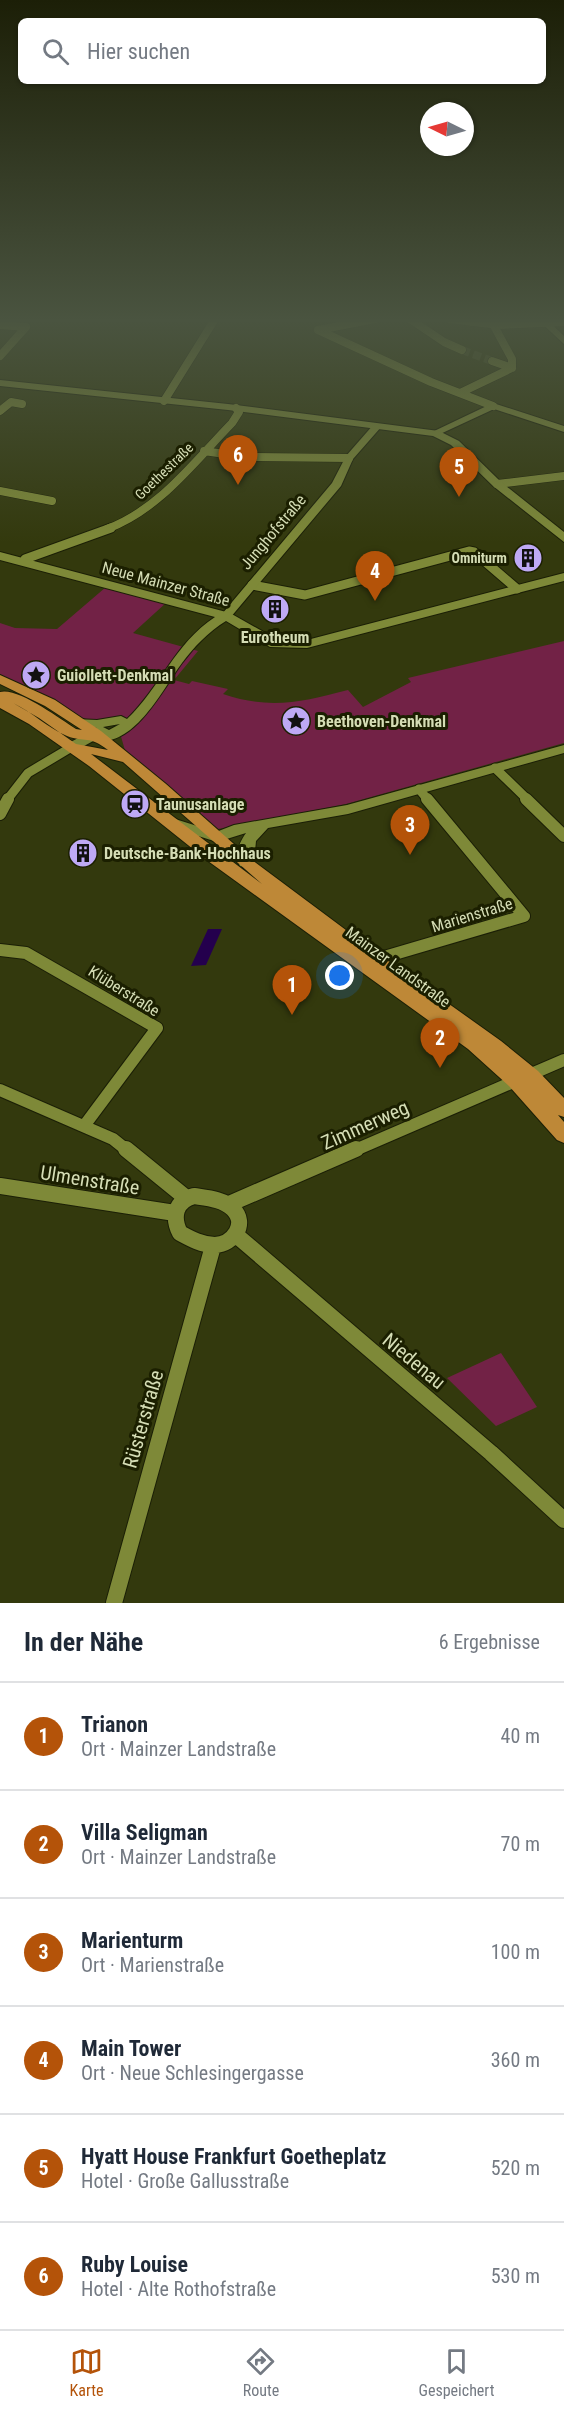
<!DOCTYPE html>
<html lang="de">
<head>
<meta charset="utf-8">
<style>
	body { margin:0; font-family:"Roboto Condensed",sans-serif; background:#f6f6f7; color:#1f2937 }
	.compass { position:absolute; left:420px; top:102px; width:54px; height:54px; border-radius:50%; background:#fff; box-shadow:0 2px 4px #0004; rotate:275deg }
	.you { position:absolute; left:340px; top:976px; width:21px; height:21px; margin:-15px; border:4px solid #fff; border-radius:50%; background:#1a73e8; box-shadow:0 0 0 9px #1a73e833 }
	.badge { display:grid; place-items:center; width:39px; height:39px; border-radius:50%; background:#b45309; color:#fff; font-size:20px; font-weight:700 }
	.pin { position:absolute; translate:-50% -50px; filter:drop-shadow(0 2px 3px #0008) }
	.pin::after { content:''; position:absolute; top:32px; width:21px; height:18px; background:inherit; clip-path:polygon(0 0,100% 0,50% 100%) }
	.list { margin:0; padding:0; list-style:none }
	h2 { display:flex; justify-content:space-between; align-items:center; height:78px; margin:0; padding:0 24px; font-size:26px }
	h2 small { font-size:20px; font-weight:400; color:#747a83 }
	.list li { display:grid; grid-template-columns:39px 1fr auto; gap:18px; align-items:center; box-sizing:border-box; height:108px; padding:0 24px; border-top:2px solid #e0e1e3 }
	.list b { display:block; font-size:22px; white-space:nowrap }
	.list p { margin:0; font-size:20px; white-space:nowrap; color:#747a83 }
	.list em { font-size:20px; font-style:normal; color:#747a83 }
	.icon { flex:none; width:33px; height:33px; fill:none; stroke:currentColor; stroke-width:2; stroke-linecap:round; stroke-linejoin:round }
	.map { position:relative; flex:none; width:564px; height:1603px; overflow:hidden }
	.search { position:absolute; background:#fff; box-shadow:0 2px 4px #0004; left:18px; right:18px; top:18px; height:66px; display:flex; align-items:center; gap:15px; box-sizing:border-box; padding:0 21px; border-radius:9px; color:#747a83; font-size:22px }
	.sheet { height:726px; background:#fff }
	nav { display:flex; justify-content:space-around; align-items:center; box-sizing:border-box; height:84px; border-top:2px solid #e0e1e3; background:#fff; font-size:16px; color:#747a83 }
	nav a { display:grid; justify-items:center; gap:3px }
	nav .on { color:#b45309 }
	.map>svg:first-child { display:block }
</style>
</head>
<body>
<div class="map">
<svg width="564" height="1603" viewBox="0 0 564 1603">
	<rect width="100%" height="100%" fill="#33390d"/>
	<path fill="#722246" d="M 106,587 L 167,602 L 133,633 L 198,651 L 174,680 L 189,684 L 192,681 L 228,689 L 223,694 C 270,710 302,702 348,690 L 363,707 L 411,682 L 408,678 L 564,641 L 564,743 L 346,804 L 218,829 L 128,761 L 118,726 L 69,715 L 0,679 L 0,623 L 15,628 L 57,629 Z
		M 501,1353 L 537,1407 L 496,1426 L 447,1378 Z"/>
	<path fill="#24004d" d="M 208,929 L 222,929 L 206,965 L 191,966 Z"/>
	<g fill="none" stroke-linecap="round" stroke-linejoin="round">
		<path stroke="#4b5226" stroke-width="8" stroke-dasharray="8 4" stroke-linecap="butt" d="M 462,350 L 492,361"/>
		<g stroke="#1b1f06" stroke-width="9">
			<path id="minor-far3" d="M 410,319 L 444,342 L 462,350
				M 449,319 L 499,325 L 564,322
				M 493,324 L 512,359 L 512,368
				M 0,325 L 26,327
				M 318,330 L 431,382 L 493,406
				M 318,330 L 375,319
				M 0,356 L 26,327
				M 492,361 L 512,368
				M 460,393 L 512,368
				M 164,401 L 215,319
				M 0,411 L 11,402 L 22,404
				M 204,451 L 245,457 L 349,458
				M 497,484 L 564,476
				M 0,491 L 52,501
				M 107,529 C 160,509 194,462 232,423 L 239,412 L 236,408"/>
		</g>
		<g stroke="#1b1f06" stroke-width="11">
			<path id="minor-far2" d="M 25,559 L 111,528
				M 252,585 L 305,595 L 469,551 L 474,552 L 517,589
				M 495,768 L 528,800
				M 419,789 L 428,800
				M 7,800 L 28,773 L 70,748"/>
		</g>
		<g stroke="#1b1f06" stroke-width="14">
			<path id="minor-far1" d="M 526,799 L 564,836
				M 0,814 L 8,799
				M 0,950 L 26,953 L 157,1028 L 84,1126
				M 374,960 L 524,916 L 427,799
				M 0,1090 L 113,1139 L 128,1151
				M 353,1151 L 564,1060"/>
		</g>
		<g stroke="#1b1f06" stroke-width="18">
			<path id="minor" d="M 126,1149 L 185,1197
				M 0,1186 L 175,1213
				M 194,1196 C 207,1198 223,1199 233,1209 C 248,1224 233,1244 215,1245 C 202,1245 191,1239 180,1233 C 172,1217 175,1201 194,1196 Z
				M 229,1204 L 356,1149
				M 236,1235 L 491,1453 L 564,1520
				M 114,1603 L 213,1246"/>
		</g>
		<g stroke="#1b1f06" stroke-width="2">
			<path id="tertiary" d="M 493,403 L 564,426 L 564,432 L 494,409 L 438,435 L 430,433 Z
				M 374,424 L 382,426 L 353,459 L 341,486 L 230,618 L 222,618 L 222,614 L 332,483 L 346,456 Z"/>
		</g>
		<g stroke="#1b1f06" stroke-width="2">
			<path id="secondary" d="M 537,319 L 546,319 L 564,336 L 564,344 Z
				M 0,380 L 228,404 L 439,431 L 459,441 L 501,482 L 564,532 L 564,542 L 493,486 L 451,445 L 433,436 L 228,410 L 0,386 Z
				M 0,552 L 230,613 L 278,640 L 307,640 L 564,573 L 564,581 L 307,648 L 270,647 L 226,621 C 208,632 194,647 182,663 C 164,687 134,749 95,740 L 75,751 L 65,751 L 63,748 L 65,745 L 97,728 L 75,725 L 73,722 L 75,719 L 97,720 L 121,716 L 127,719 C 161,687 174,644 215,617 L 0,560 ZM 120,724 L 109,730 L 103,727 Z
				M 564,745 L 564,753 L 348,814 L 268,828 L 256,841 L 254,862 L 246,867 L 240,866 C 234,854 239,843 246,833 L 217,842 L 167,826 L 164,823 L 172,818 L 216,832 L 234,825 L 347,805 Z"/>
		</g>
		<g stroke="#1b1f06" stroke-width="2">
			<path id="primary" d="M 0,675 L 55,700 L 101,731 L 166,784 L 252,860 L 362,942 L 501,1041 L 538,1071 L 564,1098 L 564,1117 L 558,1115 L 564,1122 L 564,1143 L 557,1140 L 509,1086 L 468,1049 L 208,861 L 89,766 L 29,724 L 0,708 L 0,692 C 18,687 60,719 76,729 L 82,730 L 45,706 L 0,684 ZM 13,703 C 32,712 48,728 67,736 C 85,743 89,735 108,750 L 76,744 L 39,718 ZM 91,754 L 123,762 L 262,884 Z"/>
		</g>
		<use href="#minor-far3" stroke="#7e8938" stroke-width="8"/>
		<use href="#minor-far2" stroke="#7e8938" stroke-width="9"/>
		<use href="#minor-far1" stroke="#7e8938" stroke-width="12"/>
		<use href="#minor" stroke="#7e8938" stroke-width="16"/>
		<use href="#tertiary" fill="#7e8938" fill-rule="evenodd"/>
		<use href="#secondary" fill="#7e8938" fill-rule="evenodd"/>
		<use href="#primary" fill="#be8837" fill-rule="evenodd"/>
	</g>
	<linearGradient id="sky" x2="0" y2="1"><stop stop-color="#1c1f07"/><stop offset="0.59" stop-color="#4a5440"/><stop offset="1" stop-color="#4a5440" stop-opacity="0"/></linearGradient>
	<rect width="564" height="543" fill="url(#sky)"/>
	<defs>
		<g id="building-disc" transform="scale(1.5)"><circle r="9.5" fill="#bea9f5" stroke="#1b1f00"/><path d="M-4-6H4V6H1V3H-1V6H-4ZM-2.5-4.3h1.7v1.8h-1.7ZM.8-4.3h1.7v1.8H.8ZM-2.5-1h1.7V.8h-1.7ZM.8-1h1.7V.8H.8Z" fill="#111"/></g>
		<g id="sight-disc" transform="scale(1.5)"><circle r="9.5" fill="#bea9f5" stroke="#1b1f00"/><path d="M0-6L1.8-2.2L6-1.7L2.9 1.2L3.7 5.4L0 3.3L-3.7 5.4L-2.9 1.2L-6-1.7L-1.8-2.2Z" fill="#111"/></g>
		<g id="station-disc" transform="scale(1.5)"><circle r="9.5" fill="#bea9f5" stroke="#1b1f00"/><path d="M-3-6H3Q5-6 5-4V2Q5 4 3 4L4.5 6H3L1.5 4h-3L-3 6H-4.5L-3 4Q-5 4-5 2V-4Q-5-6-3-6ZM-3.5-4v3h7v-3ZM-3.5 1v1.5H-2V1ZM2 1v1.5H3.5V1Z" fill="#111"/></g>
	</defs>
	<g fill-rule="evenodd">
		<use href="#building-disc" x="528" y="558"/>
		<use href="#building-disc" x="275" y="609"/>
		<use href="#sight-disc" x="36" y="675"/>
		<use href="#sight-disc" x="296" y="721"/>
		<use href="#station-disc" x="135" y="804"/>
		<use href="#building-disc" x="83" y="853"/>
	</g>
	<g text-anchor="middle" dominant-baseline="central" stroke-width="6" stroke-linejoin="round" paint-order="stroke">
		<g font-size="14" fill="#d5ddb5" stroke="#1b1f00">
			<text transform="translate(164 471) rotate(-44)">Goethestraße</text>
		</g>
		<g font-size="14" font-weight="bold" fill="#d5ddb5" stroke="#1b1f00" text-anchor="end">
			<text x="507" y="558">Omniturm</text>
		</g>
		<g font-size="16" fill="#d5ddb5" stroke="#1b1f00">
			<text transform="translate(273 532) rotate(-50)">Junghofstraße</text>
			<text transform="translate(166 584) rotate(15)">Neue Mainzer Straße</text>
			<text transform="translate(472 915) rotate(-17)">Marienstraße</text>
			<text transform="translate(398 967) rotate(36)">Mainzer Landstraße</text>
			<text transform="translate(124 991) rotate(32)">Klüberstraße</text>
		</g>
		<g font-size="16" font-weight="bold" fill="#d5ddb5" stroke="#1b1f00" text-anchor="start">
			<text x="275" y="637" text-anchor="middle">Eurotheum</text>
			<text x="57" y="675">Guiollett-Denkmal</text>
			<text x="317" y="721">Beethoven-Denkmal</text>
			<text x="156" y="804">Taunusanlage</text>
			<text x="104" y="853">Deutsche-Bank-Hochhaus</text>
		</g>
		<g font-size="20" fill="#d5ddb5" stroke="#1b1f00">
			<text transform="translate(365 1125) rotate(-24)">Zimmerweg</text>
			<text transform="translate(90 1180) rotate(9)">Ulmenstraße</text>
			<text transform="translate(414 1361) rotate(40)">Niedenau</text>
			<text transform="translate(143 1419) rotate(-74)">Rüsterstraße</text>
		</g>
	</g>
</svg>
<svg class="compass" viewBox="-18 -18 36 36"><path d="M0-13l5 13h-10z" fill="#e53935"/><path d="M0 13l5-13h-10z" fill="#747a83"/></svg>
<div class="you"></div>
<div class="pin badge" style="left:292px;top:1015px">1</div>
<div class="pin badge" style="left:440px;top:1068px">2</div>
<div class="pin badge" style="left:410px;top:855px">3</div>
<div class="pin badge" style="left:375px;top:601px">4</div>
<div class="pin badge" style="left:459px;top:497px">5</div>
<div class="pin badge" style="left:238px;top:485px">6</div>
<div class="search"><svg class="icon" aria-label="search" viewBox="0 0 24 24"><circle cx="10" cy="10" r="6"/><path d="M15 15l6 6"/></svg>Hier suchen</div>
</div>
<section class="sheet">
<h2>In der Nähe<small>6 Ergebnisse</small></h2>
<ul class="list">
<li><span class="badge">1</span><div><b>Trianon</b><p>Ort · Mainzer Landstraße</p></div><em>40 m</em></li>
<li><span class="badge">2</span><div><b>Villa Seligman</b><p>Ort · Mainzer Landstraße</p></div><em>70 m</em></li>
<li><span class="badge">3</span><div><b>Marienturm</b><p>Ort · Marienstraße</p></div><em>100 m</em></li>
<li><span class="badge">4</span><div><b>Main Tower</b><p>Ort · Neue Schlesingergasse</p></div><em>360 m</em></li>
<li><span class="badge">5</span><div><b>Hyatt House Frankfurt Goetheplatz</b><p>Hotel · Große Gallusstraße</p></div><em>520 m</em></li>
<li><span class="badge">6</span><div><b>Ruby Louise</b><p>Hotel · Alte Rothofstraße</p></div><em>530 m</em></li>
</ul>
</section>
<nav>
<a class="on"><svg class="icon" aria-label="map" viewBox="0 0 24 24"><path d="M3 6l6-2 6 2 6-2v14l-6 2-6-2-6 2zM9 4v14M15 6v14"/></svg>Karte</a>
<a><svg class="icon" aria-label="directions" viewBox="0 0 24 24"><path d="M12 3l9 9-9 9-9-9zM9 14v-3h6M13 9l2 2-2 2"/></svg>Route</a>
<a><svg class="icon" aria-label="saved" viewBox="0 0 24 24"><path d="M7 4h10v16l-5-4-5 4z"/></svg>Gespeichert</a>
</nav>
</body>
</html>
